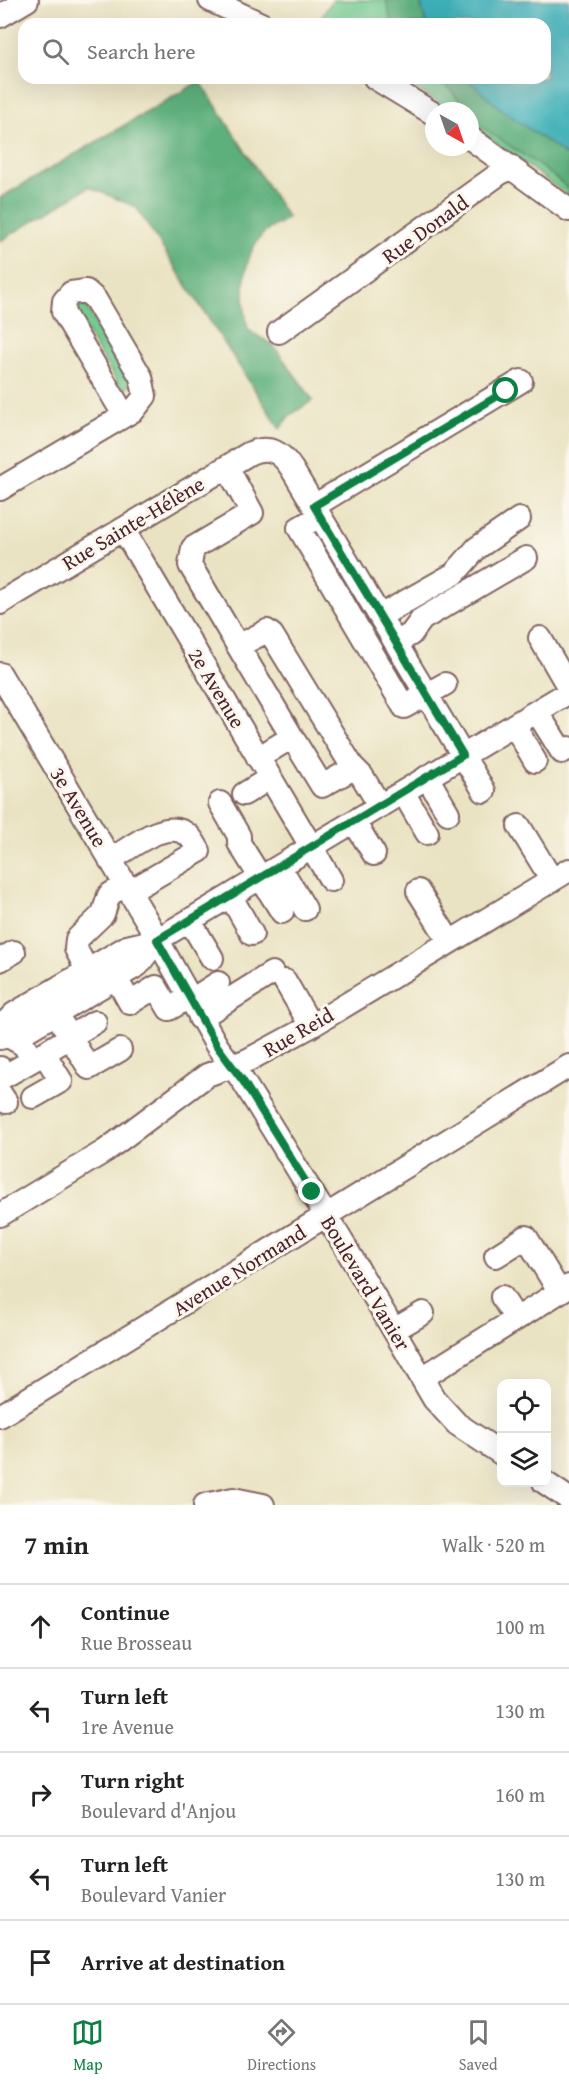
<!DOCTYPE html>
<html lang="en">
<head>
<meta charset="utf-8">
<style>
	body { margin:0; font-family:"Gentium Book Plus",serif; background:#f2f2f2; color:#222 }
	.controls { position:absolute; right:18px; bottom:18px; display:grid; overflow:hidden; border-radius:12px; box-shadow:0 6px 24px #0002 }
	.controls button { width:54px; height:54px; display:grid; place-items:center; padding:0; border:0; border-bottom:2px solid #e0e0e0; background:#fff; color:#222; font:30px sans-serif }
	.compass { position:absolute; left:425px; top:102px; width:54px; height:54px; border-radius:50%; background:#fff; box-shadow:0 6px 24px #0002; rotate:140deg }
	.stop { position:absolute; width:18px; height:18px; margin:-14px; border:4px solid #0b8043; border-radius:50%; background:#fff }
	.stop.end { background:#0b8043; border-color:#fff; box-shadow:0 2px 6px #0008 }
	.list { margin:0; padding:0; list-style:none }
	h2 { display:flex; justify-content:space-between; align-items:center; height:78px; margin:0; padding:0 24px; font-size:26px }
	h2 small { font-size:20px; font-weight:400; color:#767676 }
	.list li { display:grid; grid-template-columns:39px 1fr auto; gap:18px; align-items:center; box-sizing:border-box; height:84px; padding:0 24px; border-top:2px solid #e0e0e0 }
	.list b { display:block; font-size:22px; white-space:nowrap }
	.list p { margin:0; font-size:20px; white-space:nowrap; color:#767676 }
	.list em { font-size:20px; font-style:normal; color:#767676 }
	.icon { flex:none; width:33px; height:33px; fill:none; stroke:currentColor; stroke-width:2; stroke-linecap:round; stroke-linejoin:round }
	.map { position:relative; flex:none; width:569px; height:1505px; overflow:hidden }
	.search { position:absolute; background:#fff; box-shadow:0 6px 24px #0002; left:18px; right:18px; top:18px; height:66px; display:flex; align-items:center; gap:15px; box-sizing:border-box; padding:0 21px; border-radius:18px; color:#767676; font-size:22px }
	.sheet { height:498px; background:#fff }
	nav { display:flex; justify-content:space-around; align-items:center; box-sizing:border-box; height:84px; border-top:2px solid #e0e0e0; background:#fff; font-size:16px; color:#767676 }
	nav a { display:grid; justify-items:center; gap:3px }
	nav .on { color:#0b8043 }
	.map>svg:first-child { display:block }
</style>
</head>
<body>
<div class="map">
<svg width="569" height="1505" viewBox="0 0 569 1505">
	<rect width="100%" height="100%" fill="#fbf7ec"/>
	<filter id="ink" filterUnits="userSpaceOnUse"><feTurbulence type="fractalNoise" baseFrequency=".0167" numOctaves="2"/><feDisplacementMap in="SourceGraphic" scale="12" xChannelSelector="R" yChannelSelector="G"/><feConvolveMatrix kernelMatrix="1 2 1 2 8 2 1 2 1" color-interpolation-filters="sRGB"/></filter>
	<filter id="wash" filterUnits="userSpaceOnUse"><feTurbulence type="fractalNoise" baseFrequency=".008" numOctaves="4" result="noise"/><feDisplacementMap in="SourceGraphic" scale="24" xChannelSelector="R" yChannelSelector="G"/><feGaussianBlur stdDeviation="1.35" result="paint"/><feColorMatrix in="noise" values="0 0 0 0 0 0 0 0 0 0 0 0 0 0 0 0 0 1.4 0 .05"/><feComposite in="paint" operator="in"/></filter>
	<g filter="url(#wash)">
		<rect width="100%" height="100%" fill="#eae3c3"/>
		<path fill="#72cb91" stroke="#5e755e" stroke-width="1.5" d="M 333,0 L 420,0 L 426,24 L 317,24 Z
			M 400,78 L 473,78 L 466,108 L 468,111 L 451,111 Z
			M 470,113 C 483,129 499,136 516,148 C 534,160 552,174 569,189 L 569,196 L 470,124 Z
			M 79,302 L 84,303 L 131,382 L 128,387 L 121,388 L 119,385 L 73,310 L 74,305 Z"/>
		<path fill="#5daf7b" stroke="#546753" stroke-width="1.5" d="M 386,0 L 420,0 L 426,24 L 392,24 Z
			M 436,78 L 473,78 L 502,110 L 569,157 L 569,189 C 542,165 511,148 482,127 C 464,113 457,90 436,78 Z
			M 200,81 L 288,218 C 281,223 270,227 264,233 C 240,257 242,300 248,330 L 273,345 L 313,400 L 289,416 L 280,429 L 136,207 L 89,187 L 0,241 L 0,198 Z"/>
		<path fill="#3eafb7" stroke="#446771" stroke-width="1.5" d="M 420,0 L 569,0 L 569,157 L 502,110 L 466,78 L 545,78 L 545,24 L 426,24 Z"/>
	</g>
	<g filter="url(#ink)">
		<g fill="none" stroke-linecap="round" stroke-linejoin="round">
			<g stroke="#826460" stroke-width="26">
				<path id="minor" d="M 210,0 L 261,24
					M 0,16 L 27,0
					M 375,78 L 434,114
					M 470,138 L 569,210
					M 279,332 L 510,166
					M 227,467 L 252,513 L 193,548 L 190,565 L 238,646 L 267,631 L 272,635 L 352,766 L 362,776 L 380,806
					M 0,489 L 134,410 L 145,396 L 141,377 L 95,299 L 86,291 L 71,293 L 64,301 L 63,312 L 124,415
					M 314,506 L 521,381
					M 320,516 L 299,528 L 404,707 L 445,684
					M 123,529 L 331,880
					M 0,603 L 250,453 C 270,445 281,452 292,469 L 484,791
					M 380,616 L 454,574 L 477,548 L 519,519
					M 540,638 L 569,688
					M 396,643 L 411,634 L 422,619 L 526,558
					M 238,646 L 292,737
					M 0,674 L 147,921 L 217,1046 L 243,1081 L 340,1238 L 434,1399 L 457,1424 L 502,1454
					M 537,712 L 562,752 L 569,748
					M 514,725 L 535,761
					M 258,758 L 292,737 L 322,786 L 354,768
					M 427,777 L 448,813
					M 403,792 L 427,833
					M 244,794 L 270,778
					M 220,803 L 239,836 L 239,843 L 282,912
					M 354,822 L 374,854
					M 519,826 L 552,880
					M 110,860 C 129,849 166,817 188,835 C 193,839 196,846 199,851 L 129,892
					M 280,867 L 305,909
					M 418,891 L 450,942
					M 231,897 L 252,934
					M 190,921 L 212,958
					M 0,960 L 14,952
					M 87,970 L 76,949 L 77,939 L 103,914 L 109,895 L 125,885
					M 116,978 L 130,1003 L 156,987 L 169,1009 L 188,998
					M 285,981 L 311,1026
					M 190,1001 L 218,983
					M 200,1018 L 272,973
					M 95,1022 L 70,1037 L 89,1068 L 120,1050
					M 0,1028 L 14,1014 L 127,947 L 157,940 L 569,692
					M 0,1038 L 24,1032 L 138,965 L 157,940
					M 33,1060 L 70,1037 L 63,1025
					M 0,1068 L 5,1076 L 33,1060 L 24,1045 L 8,1036 L 4,1029
					M 0,1093 L 6,1102
					M 33,1097 L 61,1081 L 44,1053
					M 0,1215 L 105,1151 L 207,1075 L 248,1060 L 311,1026 L 569,870
					M 496,1256 L 526,1237 L 559,1291
					M 502,1297 L 516,1319
					M 394,1330 L 423,1313
					M 422,1378 L 569,1286
					M 0,1416 L 569,1066
					M 544,1482 L 569,1499
					M 205,1505 L 233,1499 L 263,1505"/>
			</g>
			<use href="#minor" stroke="#fff" stroke-width="22"/>
		</g>
	</g>
	<g fill="none" stroke-linecap="round" stroke-linejoin="round" filter="url(#ink)">
		<path stroke="#0b8043" stroke-width="8" d="M 312,1192 L 243,1081 L 217,1046 L 157,940 L 463,755 L 314,506 L 506,391"/>
	</g>
	<g text-anchor="middle" dominant-baseline="central" stroke-width="6" stroke-linejoin="round" paint-order="stroke">
		<g font-size="21" fill="#4a1f2b" stroke="#fbf7ec">
			<text transform="translate(425 229) rotate(-36)">Rue Donald</text>
			<text transform="translate(133 523) rotate(-31)">Rue Sainte-Hélène</text>
			<text transform="translate(217 688) rotate(59)">2e Avenue</text>
			<text transform="translate(79 807) rotate(59)">3e Avenue</text>
			<text transform="translate(298 1032) rotate(-30)">Rue Reid</text>
			<text transform="translate(239 1270) rotate(-32)">Avenue Normand</text>
			<text transform="translate(366 1283) rotate(59)">Boulevard Vanier</text>
		</g>
	</g>
</svg>
<div class="controls">
<button><svg class="icon" aria-label="locate" viewBox="0 0 24 24"><circle cx="12" cy="12" r="6"/><path d="M12 2v4M12 18v4M2 12h4M18 12h4"/></svg></button>
<button><svg class="icon" aria-label="layers" viewBox="0 0 24 24"><path d="M12 4l9 5-9 5-9-5zM3 14l9 5 9-5"/></svg></button>
</div>
<svg class="compass" viewBox="-18 -18 36 36"><path d="M0-13l5 13h-10z" fill="#e53935"/><path d="M0 13l5-13h-10z" fill="#767676"/></svg>
<div class="stop" style="left:506px;top:391px"></div>
<div class="stop end" style="left:312px;top:1192px"></div>
<div class="search"><svg class="icon" aria-label="search" viewBox="0 0 24 24"><circle cx="10" cy="10" r="6"/><path d="M15 15l6 6"/></svg>Search here</div>
</div>
<section class="sheet">
<h2>7 min<small>Walk · 520 m</small></h2>
<ul class="list">
<li><svg class="icon" aria-label="ahead" viewBox="0 0 24 24"><path d="M12 20V5M6 11l6-6 6 6"/></svg><div><b>Continue</b><p>Rue Brosseau</p></div><em>100 m</em></li>
<li><svg class="icon" aria-label="left" viewBox="0 0 24 24"><path d="M17 20v-9H6M10 6l-5 5 5 5"/></svg><div><b>Turn left</b><p>1re Avenue</p></div><em>130 m</em></li>
<li><svg class="icon" aria-label="right" viewBox="0 0 24 24"><path d="M7 20v-9h11M14 6l5 5-5 5"/></svg><div><b>Turn right</b><p>Boulevard d'Anjou</p></div><em>160 m</em></li>
<li><svg class="icon" aria-label="left" viewBox="0 0 24 24"><path d="M17 20v-9H6M10 6l-5 5 5 5"/></svg><div><b>Turn left</b><p>Boulevard Vanier</p></div><em>130 m</em></li>
<li><svg class="icon" aria-label="arrive" viewBox="0 0 24 24"><path d="M6 21V4h12l-3 4 3 4H6"/></svg><div><b>Arrive at destination</b></div></li>
</ul>
</section>
<nav>
<a class="on"><svg class="icon" aria-label="map" viewBox="0 0 24 24"><path d="M3 6l6-2 6 2 6-2v14l-6 2-6-2-6 2zM9 4v14M15 6v14"/></svg>Map</a>
<a><svg class="icon" aria-label="directions" viewBox="0 0 24 24"><path d="M12 3l9 9-9 9-9-9zM9 14v-3h6M13 9l2 2-2 2"/></svg>Directions</a>
<a><svg class="icon" aria-label="saved" viewBox="0 0 24 24"><path d="M7 4h10v16l-5-4-5 4z"/></svg>Saved</a>
</nav>
</body>
</html>
